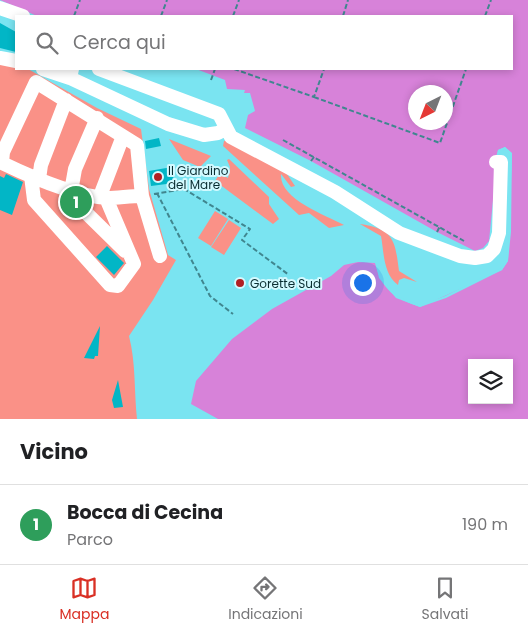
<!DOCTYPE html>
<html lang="it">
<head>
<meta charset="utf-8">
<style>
	body { margin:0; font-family:Poppins,sans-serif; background:#f2f2f2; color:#202124 }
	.controls { position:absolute; right:15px; bottom:15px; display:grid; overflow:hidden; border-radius:0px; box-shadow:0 2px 8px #0003 }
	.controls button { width:45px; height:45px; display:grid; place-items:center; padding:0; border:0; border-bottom:1px solid #e0e0e0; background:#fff; color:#202124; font:25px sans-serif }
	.compass { position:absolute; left:408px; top:85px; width:45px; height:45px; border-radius:50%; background:#fff; box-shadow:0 2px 8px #0003; rotate:222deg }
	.you { position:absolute; left:362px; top:282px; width:18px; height:18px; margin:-12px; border:4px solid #fff; border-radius:50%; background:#1a73e8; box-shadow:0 0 0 8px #1a73e833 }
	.badge { display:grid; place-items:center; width:32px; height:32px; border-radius:50%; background:#d93025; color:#fff; font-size:16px; font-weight:700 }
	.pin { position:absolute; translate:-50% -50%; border:2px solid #fff; box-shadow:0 1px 5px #0006 }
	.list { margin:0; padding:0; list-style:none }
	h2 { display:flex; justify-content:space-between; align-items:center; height:65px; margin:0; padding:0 20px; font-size:21px }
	h2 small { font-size:16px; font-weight:400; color:#757577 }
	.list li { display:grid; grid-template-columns:32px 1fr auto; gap:15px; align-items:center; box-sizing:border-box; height:80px; padding:0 20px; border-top:1px solid #e0e0e0 }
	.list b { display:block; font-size:19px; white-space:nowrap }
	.list p { margin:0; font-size:16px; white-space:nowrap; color:#757577 }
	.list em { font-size:16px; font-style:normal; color:#757577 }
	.icon { flex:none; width:28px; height:28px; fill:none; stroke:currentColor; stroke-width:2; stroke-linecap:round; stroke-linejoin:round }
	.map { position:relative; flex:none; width:528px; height:419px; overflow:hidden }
	.search { position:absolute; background:#fff; box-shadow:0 2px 8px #0003; left:15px; right:15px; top:15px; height:55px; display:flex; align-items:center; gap:12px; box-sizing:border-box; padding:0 18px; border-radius:0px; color:#757577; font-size:19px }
	.sheet { height:145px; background:#fff }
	nav { display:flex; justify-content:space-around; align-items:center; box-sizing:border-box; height:70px; border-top:1px solid #e0e0e0; background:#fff; font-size:14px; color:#757577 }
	nav a { display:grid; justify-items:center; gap:2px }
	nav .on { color:#d93025 }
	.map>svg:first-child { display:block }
</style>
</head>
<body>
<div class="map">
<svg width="528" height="419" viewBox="0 0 528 419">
	<rect width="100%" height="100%" fill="#7ae4f1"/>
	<path fill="#fa9187" d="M 0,53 L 16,62 L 16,69 L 28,69 L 97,108 L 141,129 L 149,189 L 168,255 L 176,260 L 153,300 L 129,336 C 136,363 134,391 137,419 L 0,419 Z
		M 169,139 L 211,156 L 200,167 L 183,160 Z
		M 227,140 L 283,168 L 295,186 L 291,187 L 281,174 C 279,199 325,215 344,225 L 329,228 L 309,213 L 299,215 L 223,146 L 224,141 Z
		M 229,159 L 269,197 L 269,204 L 279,219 L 273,224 L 215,181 L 220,173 L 228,178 L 230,167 L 227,160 Z
		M 215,211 L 228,219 L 211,246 L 198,238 Z
		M 229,220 L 241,228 L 224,255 L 211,247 Z
		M 360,224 C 394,229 395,240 399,271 L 417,282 L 404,278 L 399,280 L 398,285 C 383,274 384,252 381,236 Z"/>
	<path fill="#d782d9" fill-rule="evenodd" d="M 0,0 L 528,0 L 528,419 L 218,419 L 191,404 L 196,381 L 232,339 L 272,309 L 331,276 L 344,265 L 358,262 L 375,263 C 382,291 395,298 420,307 L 502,270 L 508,261 L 512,154 L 505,147 L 498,150 L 489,241 L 483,248 L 475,251 L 437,232 L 311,161 L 245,128 L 248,115 L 255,111 L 250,93 L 244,93 L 245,90 L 227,89 L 225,80 L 196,69 L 512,69 L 512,16 L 37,16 ZM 416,92 L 446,92 L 446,122 L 416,122 ZM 472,363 L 509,363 L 509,400 L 472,400 Z"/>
	<path fill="#7ae4f1" d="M 505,147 L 512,153 L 511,232 L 508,261 L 502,270 L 446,298 L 420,307 L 396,298 L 379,278 L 375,261 L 378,262 L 381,277 L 397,296 L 420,305 L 445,296 L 501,268 L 506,260 L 509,232 L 509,154 L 505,149 L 500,152 L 499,158 L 496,157 L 498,150 Z"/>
	<path fill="#02b6c6" d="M 0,23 L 16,32 L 16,52 L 0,48 Z
		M 159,138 L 161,146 L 146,149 L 145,141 Z
		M 172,167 L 174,183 L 151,186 L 149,171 Z
		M 6,174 L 23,182 L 12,215 L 0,210 L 0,176 L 4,178 Z
		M 107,246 L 124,263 L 114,275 L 96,257 Z
		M 100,326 L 98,356 L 95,356 L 94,359 L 84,358 Z
		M 118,380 L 123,407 L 114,408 L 112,400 Z"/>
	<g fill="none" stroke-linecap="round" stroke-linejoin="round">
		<path stroke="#40868f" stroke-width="2" stroke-dasharray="5 2.5" stroke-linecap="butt" d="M 74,16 L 80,0
			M 161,16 L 167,0
			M 233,16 L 239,0
			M 343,16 L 348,0
			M 485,16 L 491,0
			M 234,69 L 314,97 L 324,69
			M 211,80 L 215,69
			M 314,97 L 440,143 L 466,69
			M 283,140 L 464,241
			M 311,161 L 314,157
			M 157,193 L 210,296 L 233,314
			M 154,194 L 184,189 L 250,229 L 242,240 L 289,275
			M 437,232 L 440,226"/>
		<path stroke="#fff" stroke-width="14" d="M 0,8 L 23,16
			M 0,58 L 16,61
			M 43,69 L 70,78
			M 72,69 L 70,78 L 168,124 L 204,135 L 218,133 L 225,129
			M 99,69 L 219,114 L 231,137 L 335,192 L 399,233 L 460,256 L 475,258 L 487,256 L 494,249 L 499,233 L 501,162 L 496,162
			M 97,118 L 75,169 L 70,197 L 125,251
			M 0,162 C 29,176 74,196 107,198 C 118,198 130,196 142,196
			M 2,162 L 3,152 L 36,82 L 137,145 L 142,196 L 160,256
			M 31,176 L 34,200 L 110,285 L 118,286 L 134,264 L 106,198
			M 39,179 L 41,165 L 66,100
			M 100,196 L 123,136"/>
	</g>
	<g fill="#b12023" stroke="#d4faff" stroke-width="2">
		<circle cx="158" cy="177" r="5"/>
		<circle cx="240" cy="283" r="5"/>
	</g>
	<g text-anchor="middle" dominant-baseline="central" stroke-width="4" stroke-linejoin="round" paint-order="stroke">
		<g font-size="12" fill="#0a2e32" stroke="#d4faff" text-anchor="start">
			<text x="168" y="170">Il Giardino<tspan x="168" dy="14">del Mare</tspan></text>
			<text x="250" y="283">Gorette Sud</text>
		</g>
	</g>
</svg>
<div class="controls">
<button><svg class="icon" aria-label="layers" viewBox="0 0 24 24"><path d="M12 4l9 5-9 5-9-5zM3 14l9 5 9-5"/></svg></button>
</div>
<svg class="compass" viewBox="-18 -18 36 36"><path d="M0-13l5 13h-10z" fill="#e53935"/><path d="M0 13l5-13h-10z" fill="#757577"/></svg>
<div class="you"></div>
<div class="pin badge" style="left:76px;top:202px;background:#2e9e5b">1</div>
<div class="search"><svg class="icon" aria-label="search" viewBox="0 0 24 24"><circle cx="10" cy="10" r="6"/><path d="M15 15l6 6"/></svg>Cerca qui</div>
</div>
<section class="sheet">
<h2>Vicino<small></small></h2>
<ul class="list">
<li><span class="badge" style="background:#2e9e5b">1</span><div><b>Bocca di Cecina</b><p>Parco</p></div><em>190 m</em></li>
</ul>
</section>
<nav>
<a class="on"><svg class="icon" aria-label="map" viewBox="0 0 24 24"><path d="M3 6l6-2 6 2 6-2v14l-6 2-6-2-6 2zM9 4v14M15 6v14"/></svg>Mappa</a>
<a><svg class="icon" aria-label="directions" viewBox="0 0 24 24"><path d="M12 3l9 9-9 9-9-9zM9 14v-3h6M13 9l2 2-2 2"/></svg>Indicazioni</a>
<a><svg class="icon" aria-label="saved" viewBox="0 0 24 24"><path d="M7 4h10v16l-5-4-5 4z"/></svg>Salvati</a>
</nav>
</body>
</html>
